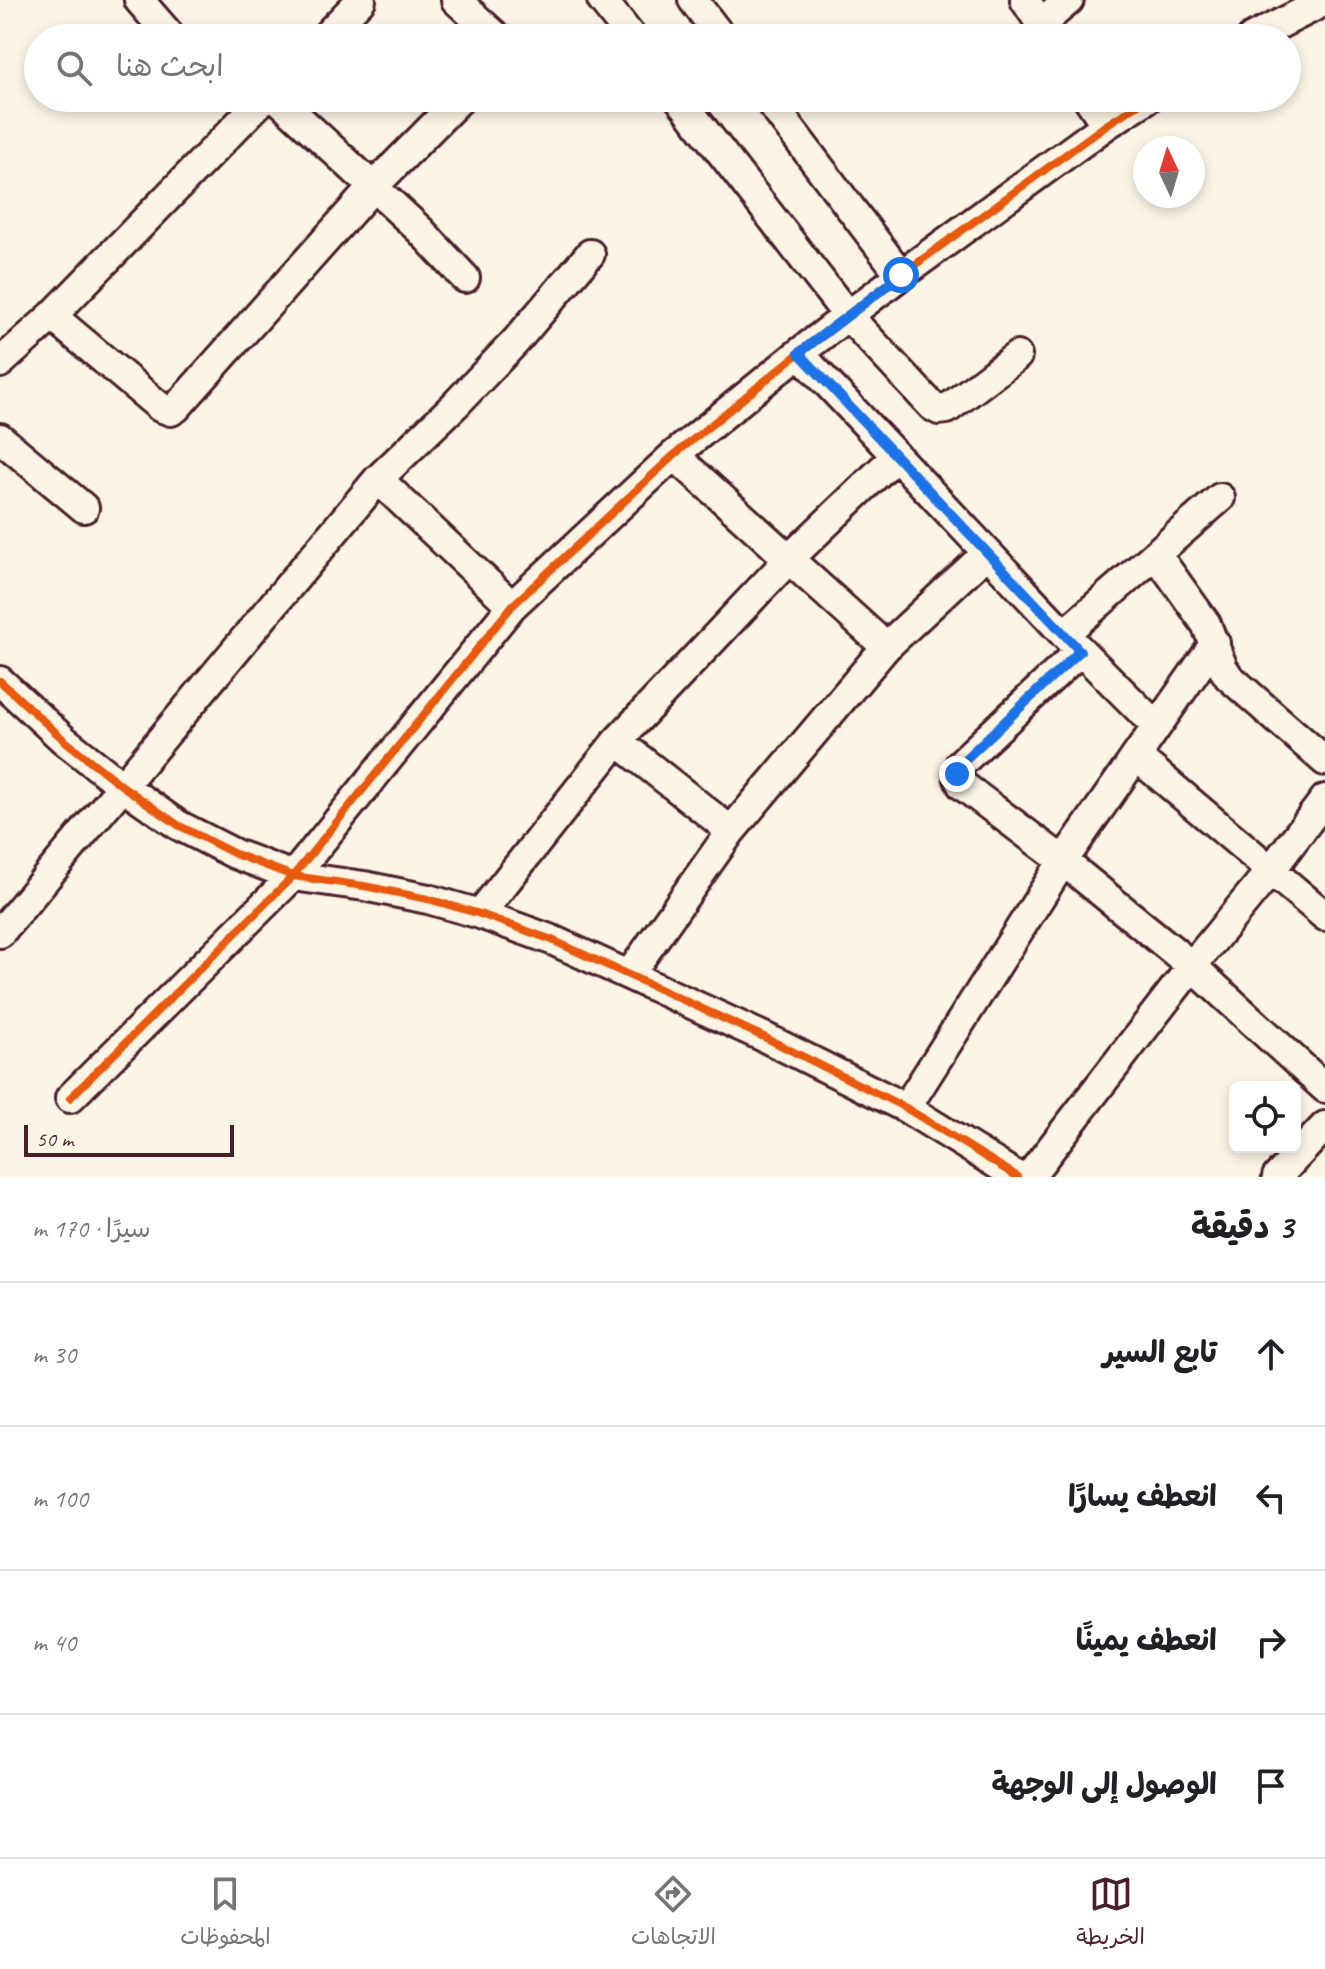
<!DOCTYPE html>
<html lang="ar">
<head>
<meta charset="utf-8">
<style>
	body { margin:0; font-family:Caveat,"Playpen Sans Arabic",sans-serif; background:#f2f2f2; color:#202124; direction:rtl }
	.controls { position:absolute; right:24px; bottom:24px; display:grid; overflow:hidden; border-radius:12px; box-shadow:0 4px 12px #0003 }
	.controls button { width:72px; height:72px; display:grid; place-items:center; padding:0; border:0; border-bottom:2px solid #e0e0e0; background:#fff; color:#202124; font:40px sans-serif }
	.compass { position:absolute; left:1133px; top:136px; width:72px; height:72px; border-radius:50%; background:#fff; box-shadow:0 4px 12px #0003; rotate:356deg }
	.scale { position:absolute; left:24px; bottom:20px; width:210px; box-sizing:border-box; padding-left:8px; border:4px solid #4a1f2b; border-top:0; font-size:22px; line-height:28px; white-space:nowrap; color:#4a1f2b; -webkit-text-stroke:6px #fcf5e5; paint-order:stroke }
	.stop { position:absolute; width:24px; height:24px; margin:-18px; border:6px solid #1a73e8; border-radius:50%; background:#fff }
	.stop.end { background:#1a73e8; border-color:#fff; box-shadow:0 2px 8px #0008 }
	.list { margin:0; padding:0; list-style:none }
	h2 { display:flex; justify-content:space-between; align-items:center; height:104px; margin:0; padding:0 32px; font-size:34px }
	h2 small { font-size:26px; font-weight:400; color:#757577 }
	.list li { display:grid; grid-template-columns:52px 1fr auto; gap:24px; align-items:center; box-sizing:border-box; height:144px; padding:0 32px; border-top:2px solid #e0e0e0 }
	.list b { display:block; font-size:30px; white-space:nowrap }
	.list em { font-size:26px; font-style:normal; color:#757577 }
	.icon { flex:none; width:44px; height:44px; fill:none; stroke:currentColor; stroke-width:2; stroke-linecap:round; stroke-linejoin:round }
	.map { position:relative; flex:none; width:1325px; height:1177px; overflow:hidden; direction:ltr }
	.search { position:absolute; background:#fff; box-shadow:0 4px 12px #0003; left:24px; right:24px; top:24px; height:88px; display:flex; align-items:center; gap:20px; box-sizing:border-box; padding:0 28px; border-radius:44px; color:#757577; font-size:30px }
	.sheet { height:680px; background:#fff }
	nav { display:flex; justify-content:space-around; align-items:center; box-sizing:border-box; height:112px; border-top:2px solid #e0e0e0; background:#fff; font-size:22px; color:#757577 }
	nav a { display:grid; justify-items:center; gap:4px }
	nav .on { color:#4a1f2b }
	.map>svg:first-child { display:block }
</style>
</head>
<body>
<div class="map">
<svg width="1325" height="1177" viewBox="0 0 1325 1177">
	<rect width="100%" height="100%" fill="#fcf5e5"/>
	<filter id="ink" filterUnits="userSpaceOnUse"><feTurbulence type="fractalNoise" baseFrequency=".0125" numOctaves="2"/><feDisplacementMap in="SourceGraphic" scale="16" xChannelSelector="R" yChannelSelector="G"/><feConvolveMatrix kernelMatrix="1 2 1 2 8 2 1 2 1" color-interpolation-filters="sRGB"/></filter>
	<g filter="url(#ink)">
		<g fill="none" stroke-linecap="round" stroke-linejoin="round">
			<g stroke="#4a1f2b" stroke-width="34">
				<path id="street" d="M 139,0 L 172,38
					M 456,0 L 498,38
					M 602,0 L 632,38
					M 693,0 L 722,38
					M 1025,0 L 1050,38
					M 1041,24 L 1069,0
					M 324,38 L 361,0
					M 1252,38 L 1325,1
					M 277,98 L 420,230 L 465,278
					M 679,98 L 848,316 L 932,406 L 939,410 L 947,409 L 1017,356
					M 767,98 L 901,275
					M 1088,98 L 1106,125
					M 52,316 L 160,407 L 171,411 L 176,408 L 373,187 L 461,98
					M 799,353 L 1064,634 L 1156,726
					M 0,363 L 52,316 L 264,98
					M 0,438 L 84,508
					M 674,455 L 886,647
					M 378,479 L 512,606
					M 1156,554 L 1206,624 L 1223,668 L 1229,677 L 1325,761
					M 1064,634 L 1220,498
					M 1080,651 L 961,763 C 957,772 957,776 962,785 L 1063,861 L 1192,966 L 1325,1088
					M 0,681 L 64,740 L 121,785 L 178,825 L 235,854 L 293,876 L 364,886 L 428,899 L 480,914 L 552,940 L 766,1038 L 906,1108 L 1018,1177
					M 617,741 L 731,831
					M 1136,756 L 1325,916
					M 480,914 L 617,741 L 789,559 L 896,456
					M 0,933 L 378,479 L 455,405 L 516,341 L 590,254
					M 629,975 L 731,831 L 767,788 L 886,647 L 987,553
					M 70,1098 L 293,876 L 512,606 L 674,455 L 799,353 L 901,275 L 1106,125 L 1148,98
					M 906,1108 L 1063,861 L 1215,643
					M 1029,1177 L 1192,966 L 1271,870 L 1325,799
					M 1277,1177 L 1325,1126"/>
			</g>
			<use href="#street" stroke="#fcf5e5" stroke-width="28"/>
			<g stroke="#fcf5e5" stroke-width="13">
				<path id="cycleway" d="M 0,681 L 64,740 L 121,785 L 178,825 L 235,854 L 293,876 L 364,886 L 428,899 L 480,914 L 552,940 L 766,1038 L 906,1108 L 1018,1177
					M 70,1098 L 293,876 L 512,606 L 674,455 L 799,353 L 901,275 L 1106,125 L 1148,98"/>
			</g>
			<use href="#cycleway" stroke="#e8590c" stroke-width="8"/>
		</g>
	</g>
	<g fill="none" stroke-linecap="round" stroke-linejoin="round" filter="url(#ink)">
		<path stroke="#1a73e8" stroke-width="10" d="M 901,275 L 799,353 L 1080,651 L 961,763 L 957,774"/>
	</g>
</svg>
<div class="controls">
<button><svg class="icon" aria-label="locate" viewBox="0 0 24 24"><circle cx="12" cy="12" r="6"/><path d="M12 2v4M12 18v4M2 12h4M18 12h4"/></svg></button>
</div>
<svg class="compass" viewBox="-18 -18 36 36"><path d="M0-13l5 13h-10z" fill="#e53935"/><path d="M0 13l5-13h-10z" fill="#757577"/></svg>
<div class="scale">50 m</div>
<div class="stop" style="left:901px;top:275px"></div>
<div class="stop end" style="left:957px;top:774px"></div>
<div class="search"><svg class="icon" aria-label="search" viewBox="0 0 24 24"><circle cx="10" cy="10" r="6"/><path d="M15 15l6 6"/></svg>ابحث هنا</div>
</div>
<section class="sheet">
<h2>3 دقيقة<small>سيرًا · 170 m</small></h2>
<ul class="list">
<li><svg class="icon" aria-label="ahead" viewBox="0 0 24 24"><path d="M12 20V5M6 11l6-6 6 6"/></svg><div><b>تابع السير</b></div><em>30 m</em></li>
<li><svg class="icon" aria-label="left" viewBox="0 0 24 24"><path d="M17 20v-9H6M10 6l-5 5 5 5"/></svg><div><b>انعطف يسارًا</b></div><em>100 m</em></li>
<li><svg class="icon" aria-label="right" viewBox="0 0 24 24"><path d="M7 20v-9h11M14 6l5 5-5 5"/></svg><div><b>انعطف يمينًا</b></div><em>40 m</em></li>
<li><svg class="icon" aria-label="arrive" viewBox="0 0 24 24"><path d="M6 21V4h12l-3 4 3 4H6"/></svg><div><b>الوصول إلى الوجهة</b></div></li>
</ul>
</section>
<nav>
<a class="on"><svg class="icon" aria-label="map" viewBox="0 0 24 24"><path d="M3 6l6-2 6 2 6-2v14l-6 2-6-2-6 2zM9 4v14M15 6v14"/></svg>الخريطة</a>
<a><svg class="icon" aria-label="directions" viewBox="0 0 24 24"><path d="M12 3l9 9-9 9-9-9zM9 14v-3h6M13 9l2 2-2 2"/></svg>الاتجاهات</a>
<a><svg class="icon" aria-label="saved" viewBox="0 0 24 24"><path d="M7 4h10v16l-5-4-5 4z"/></svg>المحفوظات</a>
</nav>
</body>
</html>
